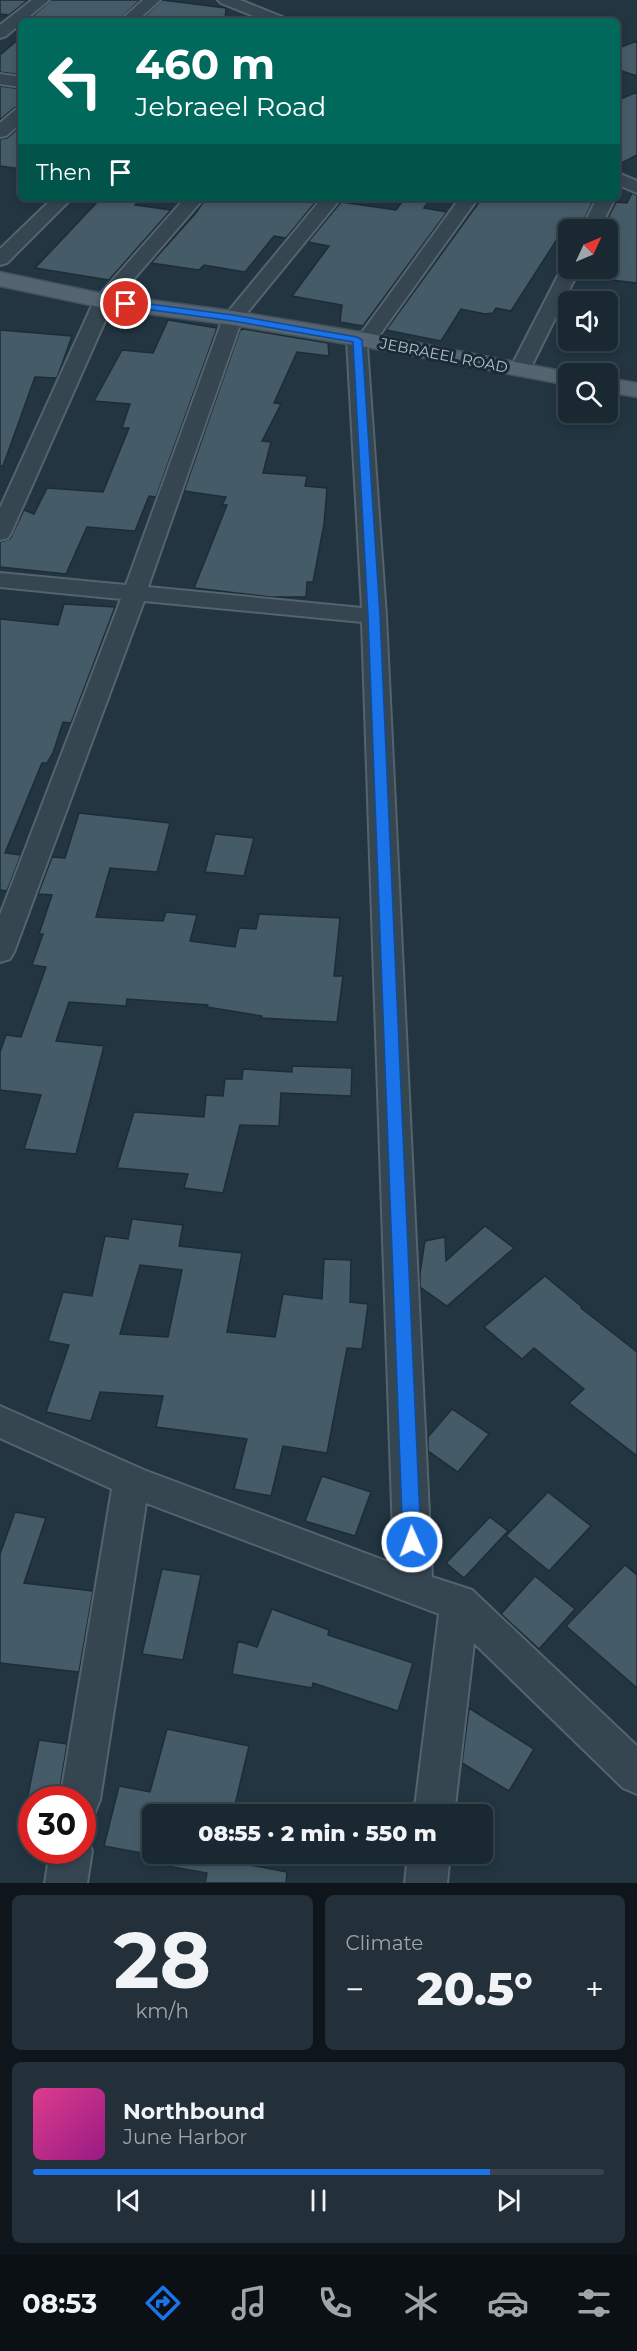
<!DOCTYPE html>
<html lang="en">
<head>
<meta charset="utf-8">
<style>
	body { margin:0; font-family:Montserrat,sans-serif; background:#233039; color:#f1f3f6; height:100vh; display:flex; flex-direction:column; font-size:22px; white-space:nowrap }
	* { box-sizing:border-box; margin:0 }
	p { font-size:20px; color:#9fa6ab }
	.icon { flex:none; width:33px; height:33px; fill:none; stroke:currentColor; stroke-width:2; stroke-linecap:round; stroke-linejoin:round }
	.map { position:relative; height:1883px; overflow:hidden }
	.side { display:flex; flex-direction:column; gap:12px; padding:12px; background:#0e161b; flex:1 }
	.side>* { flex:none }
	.banner { position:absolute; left:18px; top:18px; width:602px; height:183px; border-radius:9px; box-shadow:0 3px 9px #0003,0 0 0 2px #38444d; background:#00695c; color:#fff; overflow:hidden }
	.needle { width:39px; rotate:46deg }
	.buttons { position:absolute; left:558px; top:219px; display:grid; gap:12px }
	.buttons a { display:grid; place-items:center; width:60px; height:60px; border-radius:9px; background:#1a2831; box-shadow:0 3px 9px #0003,0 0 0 2px #38444d; font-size:30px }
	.speed { position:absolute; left:18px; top:1786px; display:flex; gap:12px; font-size:30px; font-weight:700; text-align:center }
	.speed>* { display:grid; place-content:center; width:78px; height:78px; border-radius:50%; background:#1a2831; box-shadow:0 3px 9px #0003,0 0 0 2px #38444d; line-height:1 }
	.speed .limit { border:9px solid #d22; background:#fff; color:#111 }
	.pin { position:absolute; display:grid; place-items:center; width:51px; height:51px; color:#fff; margin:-26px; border:3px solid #fff; border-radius:50%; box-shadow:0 2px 6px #0007 }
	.me { position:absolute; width:66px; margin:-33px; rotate:358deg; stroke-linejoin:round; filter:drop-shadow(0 0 4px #0008) }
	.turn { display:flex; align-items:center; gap:21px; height:126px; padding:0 18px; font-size:27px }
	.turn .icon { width:78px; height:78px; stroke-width:2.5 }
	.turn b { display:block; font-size:42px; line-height:51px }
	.then { display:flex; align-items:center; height:57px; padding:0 18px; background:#0003; gap:12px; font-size:22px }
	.big { font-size:45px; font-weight:800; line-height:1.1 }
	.side .tile { flex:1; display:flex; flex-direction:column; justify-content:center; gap:9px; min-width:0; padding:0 21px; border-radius:9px; background:#233039 }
	.side .dial { align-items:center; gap:0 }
	.dial b { font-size:78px; line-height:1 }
	.song { display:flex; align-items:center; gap:18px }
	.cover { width:72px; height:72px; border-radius:9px; background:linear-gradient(135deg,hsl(330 70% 55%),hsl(310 70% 35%)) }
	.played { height:6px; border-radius:3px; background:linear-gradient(90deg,#1a73e8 80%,#38444d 80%) }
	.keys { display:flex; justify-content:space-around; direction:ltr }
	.heat { display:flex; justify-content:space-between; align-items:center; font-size:33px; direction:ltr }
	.side .tiles { flex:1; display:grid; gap:12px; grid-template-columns:1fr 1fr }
	.tile:last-child { grid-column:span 2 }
	.trip { position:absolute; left:142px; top:1804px; width:351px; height:60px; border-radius:9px; background:#1a2831; box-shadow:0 3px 9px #0003,0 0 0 2px #38444d; font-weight:800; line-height:60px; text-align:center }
	.menu { display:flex; height:96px; justify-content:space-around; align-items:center; background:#0a1014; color:#9fa6ab }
	.menu .icon { width:42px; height:42px }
	.menu .selected { color:#1a73e8 }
	.menu b { font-size:27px; color:#f1f3f6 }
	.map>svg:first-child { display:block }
	.building { fill:#455b67; stroke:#1d2d38; stroke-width:1.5; fill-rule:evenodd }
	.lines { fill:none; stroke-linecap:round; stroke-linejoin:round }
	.minor-casing { stroke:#54636e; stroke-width:4 }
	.major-casing { stroke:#43525d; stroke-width:3 }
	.minor { fill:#364651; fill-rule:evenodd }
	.major { fill:#546571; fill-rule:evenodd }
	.route { fill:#1a73e8; stroke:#114b97; stroke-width:1.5 }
	.labels { text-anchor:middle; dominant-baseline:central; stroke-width:6; stroke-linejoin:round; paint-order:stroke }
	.far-street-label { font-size:15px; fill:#b3c0cb; stroke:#1b2b36 }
</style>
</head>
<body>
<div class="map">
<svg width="637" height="1883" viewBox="0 0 637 1883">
	<rect width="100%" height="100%" fill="#223541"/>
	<!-- building -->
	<path class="building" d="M0 0H28L9 15 0 14Z
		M51 0H140L118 21H53L31 18Z
		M162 0 226 8 225 21H140Z
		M21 37V75L0 72V55Z
		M637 41V76L616 69V49Z
		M0 86 21 89V107L14 108 0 120Z
		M637 92V155L616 166V101Z
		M21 126V169L0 166V139L7 138Z
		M632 193 637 195V283L586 277 590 268H608V238L612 230H602L616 202 627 203Z
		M101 198H141L135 205 171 210 109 280 35 268Z
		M206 198H313L318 199 286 238 274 236 245 272 204 265 199 270 151 263 195 214Z
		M405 198 428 202 424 208 447 212 363 326 340 322 342 305 292 296 329 246 308 242 341 202 396 210Z
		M482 198 594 199 579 230H563L511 311 496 308 493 313 485 314 461 309 441 341 386 330Z
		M168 320 217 328 156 497 149 496 135 531 87 527 66 574 0 567V542L10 539 24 510 34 514 47 488 103 492 129 428H122L130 404 94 401 122 350 153 353Z
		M244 329 328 343 329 356 297 352 274 403 281 404 262 441 271 442 263 473 307 476 305 486 327 488 324 524 313 582H307L306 597H270L194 588 227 505H222L226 497 184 491 240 330Z
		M0 330 72 336 57 378 35 377 3 466H0Z
		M64 604 115 607 71 723 63 722 53 753 47 763H42L5 853 21 855 7 891 0 890V619L58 625Z
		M79 813 170 823 157 872 110 868 96 917 163 921 166 912 197 915 190 941 235 947 239 928 256 929 259 914 340 918 334 976H343L337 1022 261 1018 262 1016 207 1007 208 1005 127 999 126 1006 69 1002 56 1041 104 1046 76 1154 24 1149 41 1095 0 1090V1052L6 1035 21 1037 46 967 32 965 43 934H39L52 895 38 894 52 857 65 858Z
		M215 834 254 838 244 876 205 872Z
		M292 1066 352 1068 351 1096 281 1093 279 1126 240 1125 223 1193 184 1188 188 1174 117 1168 134 1112 204 1117 206 1095 223 1096 225 1079H242L243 1069 292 1072Z
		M132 1219 183 1225 179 1246 242 1253 227 1332 275 1337 283 1294 322 1299 324 1259 351 1260 350 1302 368 1304 362 1349 347 1348 327 1453 283 1446 271 1496 234 1489 247 1439 156 1427 163 1396 100 1392 91 1421 46 1412 69 1345 48 1341 63 1292 92 1296 105 1236 128 1239ZM140 1265 182 1270 168 1337 120 1334Z
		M485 1226 514 1248 447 1306 420 1287V1273L425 1241 445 1237 446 1261Z
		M545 1276 582 1307 581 1308 637 1352V1456L569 1403 584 1389 534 1348 522 1359 484 1327Z
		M452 1409 489 1434 458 1472 428 1451V1437Z
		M322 1476 371 1492 355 1536 305 1521Z
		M548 1492 591 1526 549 1571 506 1536Z
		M15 1512 46 1518 24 1583 93 1591 79 1672 0 1663V1554Z
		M490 1517 508 1531 464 1578 446 1563Z
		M625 1565 637 1575V1688L566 1626Z
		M162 1569 201 1575 183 1660 142 1654Z
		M535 1576 575 1609 539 1649 501 1614Z
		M272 1609 329 1630 328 1635 413 1663 398 1711 313 1683 312 1688 232 1674 238 1641 257 1647Z
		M469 1708 534 1749 509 1791 462 1763Z
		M167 1729 249 1746 233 1813 247 1815H153V1854H240L239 1863 287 1872 286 1883H205L207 1873 151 1863 153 1855 104 1846 119 1786 150 1792Z
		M39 1740 67 1744 58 1800H27Z"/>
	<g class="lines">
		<!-- minor casing -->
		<g class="minor-casing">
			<path id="minor" d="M32 0H49L6 36 0 38V25Z
				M143 0H160L137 21H120Z
				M218 0H240L285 18 288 21H266L221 3Z
				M0 74 21 77V87L0 84Z
				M21 109V123L6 136 0 137V123L15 110Z
				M616 172 637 181V193L616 184Z
				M53 198H72L7 263 0 265V249Z
				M185 198H204L113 303 11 533 8 538 0 540V508L94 301Z
				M322 198H341L242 319 148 587 362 608 347 340 350 336 360 335 460 198H478L373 344 367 346 386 616 432 1577 472 1590 637 1746V1794L623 1788 474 1643 454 1815H414L439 1614 146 1503 100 1800 94 1814 82 1819V1800H60L112 1489 0 1438V1406L144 1470 394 1564 362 622 144 601 14 952 10 959 0 962V915L121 599 0 587V573L126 585 223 318Z
				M597 198H615L599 230H581Z
				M568 263V268H580L530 369 527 373H513L510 369 562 268Z
				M82 1835 86 1836 92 1851 87 1883H45L50 1851H82Z
				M408 1854H450L447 1883H405Z"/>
		</g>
		<!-- major casing -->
		<g class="major-casing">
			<path id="major" d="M0 272 104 294 233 311 366 333 577 374H568V385L366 347 233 325 104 308 0 286Z
				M608 378 637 383V397L608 392Z"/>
		</g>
		<!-- minor -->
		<use href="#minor" class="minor"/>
		<!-- major -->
		<use href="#major" class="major"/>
	</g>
	<!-- route -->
	<path class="route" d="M126 301 233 315 357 337 362 340 380 616 421 1542 419 1547 412 1550 406 1547 403 1542 368 616 353 342 233 321 123 306 121 304Z"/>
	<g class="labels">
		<!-- far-street labels -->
		<g class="far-street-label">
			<text transform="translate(444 355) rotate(11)">JEBRAEEL ROAD</text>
		</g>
	</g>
</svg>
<div class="buttons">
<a><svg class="needle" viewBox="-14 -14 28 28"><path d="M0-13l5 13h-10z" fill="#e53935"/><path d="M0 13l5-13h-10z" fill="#9fa6ab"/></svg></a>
<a><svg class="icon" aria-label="sound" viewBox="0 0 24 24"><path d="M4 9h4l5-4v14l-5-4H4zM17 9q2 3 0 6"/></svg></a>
<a><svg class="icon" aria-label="search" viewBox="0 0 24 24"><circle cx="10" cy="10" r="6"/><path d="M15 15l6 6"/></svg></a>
</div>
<div class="speed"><div class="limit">30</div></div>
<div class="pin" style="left:126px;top:304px;background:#d93025"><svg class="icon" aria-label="arrive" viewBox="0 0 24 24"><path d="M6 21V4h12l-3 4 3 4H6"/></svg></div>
<svg class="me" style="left:412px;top:1542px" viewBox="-20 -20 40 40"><circle r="17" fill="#1a73e8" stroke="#fff" stroke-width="3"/><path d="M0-11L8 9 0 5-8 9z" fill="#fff"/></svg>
<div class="trip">08:55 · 2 min · 550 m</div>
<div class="banner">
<div class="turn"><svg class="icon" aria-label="left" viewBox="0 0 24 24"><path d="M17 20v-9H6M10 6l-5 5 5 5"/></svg><div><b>460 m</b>Jebraeel Road</div></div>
<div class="then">Then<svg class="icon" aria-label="arrive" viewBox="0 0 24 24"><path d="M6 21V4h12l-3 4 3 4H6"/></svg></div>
</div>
</div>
<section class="side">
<div class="tiles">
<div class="tile dial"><b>28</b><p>km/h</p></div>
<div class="tile"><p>Climate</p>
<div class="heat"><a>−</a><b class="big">20.5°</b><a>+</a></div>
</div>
<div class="tile">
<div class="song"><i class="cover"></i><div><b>Northbound</b><p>June Harbor</p></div></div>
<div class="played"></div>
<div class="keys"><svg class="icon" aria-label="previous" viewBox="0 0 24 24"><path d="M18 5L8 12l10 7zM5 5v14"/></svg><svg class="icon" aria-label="pause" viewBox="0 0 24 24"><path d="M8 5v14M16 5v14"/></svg><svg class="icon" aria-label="next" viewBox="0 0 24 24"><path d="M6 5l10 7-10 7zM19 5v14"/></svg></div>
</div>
</div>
</section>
<nav class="menu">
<b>08:53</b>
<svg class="icon selected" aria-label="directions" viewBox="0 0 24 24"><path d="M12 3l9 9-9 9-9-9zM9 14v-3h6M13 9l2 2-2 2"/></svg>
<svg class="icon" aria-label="music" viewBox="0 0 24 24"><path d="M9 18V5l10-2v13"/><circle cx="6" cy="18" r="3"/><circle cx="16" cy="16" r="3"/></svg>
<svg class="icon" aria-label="phone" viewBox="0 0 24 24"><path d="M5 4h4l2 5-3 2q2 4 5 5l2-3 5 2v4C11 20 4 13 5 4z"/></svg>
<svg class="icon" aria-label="climate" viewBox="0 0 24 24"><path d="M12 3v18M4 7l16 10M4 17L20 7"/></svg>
<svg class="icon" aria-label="car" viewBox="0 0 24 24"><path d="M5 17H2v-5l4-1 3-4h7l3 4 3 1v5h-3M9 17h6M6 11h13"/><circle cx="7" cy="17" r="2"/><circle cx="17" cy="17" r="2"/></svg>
<svg class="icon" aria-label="filters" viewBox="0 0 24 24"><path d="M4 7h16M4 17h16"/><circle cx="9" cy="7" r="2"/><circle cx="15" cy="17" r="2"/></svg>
</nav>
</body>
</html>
